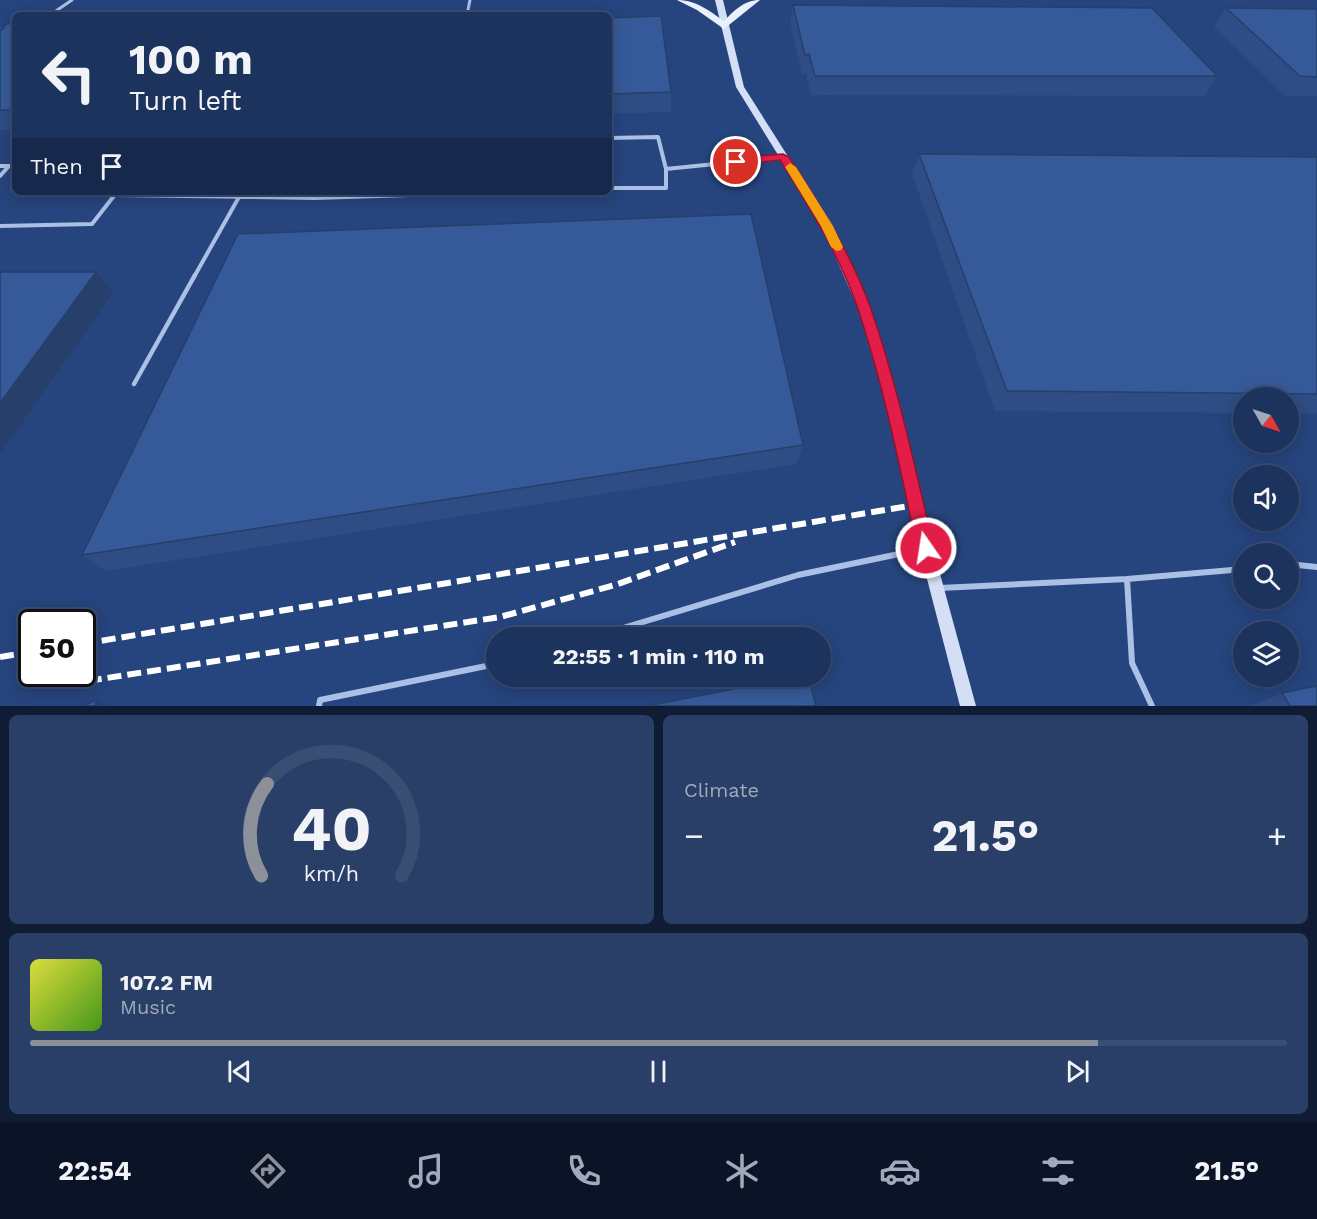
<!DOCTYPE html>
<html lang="en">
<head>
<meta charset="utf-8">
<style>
	body { margin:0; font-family:"Work Sans",sans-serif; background:#293f67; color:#f1f3f6; height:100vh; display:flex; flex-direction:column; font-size:22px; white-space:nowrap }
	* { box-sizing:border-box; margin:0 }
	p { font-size:20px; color:#a0aabc }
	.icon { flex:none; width:33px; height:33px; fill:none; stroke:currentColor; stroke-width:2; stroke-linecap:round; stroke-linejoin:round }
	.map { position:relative; height:706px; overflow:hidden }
	.sheet { display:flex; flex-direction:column; gap:9px; padding:9px; background:#0f1c34; flex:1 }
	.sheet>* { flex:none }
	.banner { position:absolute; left:12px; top:12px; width:600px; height:183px; border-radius:9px; box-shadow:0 3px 15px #0003,0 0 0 2px #3a4e73; background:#1c335e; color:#f1f3f6; overflow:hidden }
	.needle { width:39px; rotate:129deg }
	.buttons { position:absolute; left:1233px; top:387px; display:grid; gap:12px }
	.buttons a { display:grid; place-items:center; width:66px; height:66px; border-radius:50%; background:#1c335e; box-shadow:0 3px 15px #0003,0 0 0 2px #3a4e73; font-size:30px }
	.speed { position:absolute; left:18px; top:609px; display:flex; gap:12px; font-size:30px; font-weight:700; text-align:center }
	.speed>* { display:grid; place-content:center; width:78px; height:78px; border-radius:50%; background:#1c335e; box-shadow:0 3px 15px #0003,0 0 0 2px #3a4e73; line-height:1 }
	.speed .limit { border:3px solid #111; border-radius:9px; background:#fff; color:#111 }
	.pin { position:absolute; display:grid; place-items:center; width:51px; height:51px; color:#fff; margin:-26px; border:3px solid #fff; border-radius:50%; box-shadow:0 2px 6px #0007 }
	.me { position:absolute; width:66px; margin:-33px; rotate:347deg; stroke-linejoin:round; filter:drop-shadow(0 0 4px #0008) }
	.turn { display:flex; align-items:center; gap:21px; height:126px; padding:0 18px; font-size:27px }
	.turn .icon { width:78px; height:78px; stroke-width:2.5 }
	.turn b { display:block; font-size:42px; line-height:51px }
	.then { display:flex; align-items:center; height:57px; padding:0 18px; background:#0003; gap:12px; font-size:22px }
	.big { font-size:45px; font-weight:700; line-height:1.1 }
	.sheet .widget { flex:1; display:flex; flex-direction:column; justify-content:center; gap:9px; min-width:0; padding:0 21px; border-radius:9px; background:#293f67 }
	.sheet .dial { align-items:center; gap:0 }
	.dial svg { height:156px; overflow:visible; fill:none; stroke:#3a4e73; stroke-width:7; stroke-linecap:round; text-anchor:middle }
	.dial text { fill:#f1f3f6; stroke:none }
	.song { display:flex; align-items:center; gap:18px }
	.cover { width:72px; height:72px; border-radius:9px; background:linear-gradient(135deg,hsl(60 70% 55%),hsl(100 70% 35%)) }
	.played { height:6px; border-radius:3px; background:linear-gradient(90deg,#8c9099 85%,#3a4e73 85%) }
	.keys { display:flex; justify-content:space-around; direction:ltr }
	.heat { display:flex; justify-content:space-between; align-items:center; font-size:33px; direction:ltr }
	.sheet .tiles { flex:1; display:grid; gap:9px; grid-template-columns:1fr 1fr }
	.widget:last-child { grid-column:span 2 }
	.trip { position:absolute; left:486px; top:627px; width:345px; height:60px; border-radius:30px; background:#1c335e; box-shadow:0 3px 15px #0003,0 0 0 2px #3a4e73; font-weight:700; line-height:60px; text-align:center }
	.dock { display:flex; height:96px; justify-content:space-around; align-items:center; background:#0b1426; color:#a0aabc }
	.dock .icon { width:42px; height:42px }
	.dock .current { color:#8c9099 }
	.dock b { font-size:27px; color:#f1f3f6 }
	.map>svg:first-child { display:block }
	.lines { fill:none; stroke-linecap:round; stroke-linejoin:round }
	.service-far3 { stroke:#abc0e5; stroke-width:3 }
	.service-far2 { stroke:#abc0e5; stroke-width:4 }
	.service-far1 { stroke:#abc0e5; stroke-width:4.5 }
	.service { stroke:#abc0e5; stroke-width:6 }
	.secondary { fill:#d4dff5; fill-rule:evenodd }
	.primary { fill:#ebf0fd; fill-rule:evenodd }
	.rail { stroke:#fff; stroke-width:6; stroke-dasharray:14 6; stroke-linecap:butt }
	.wall { fill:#2e4d84 }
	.shaded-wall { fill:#263f6b }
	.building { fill:#365a99; stroke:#263f6b; stroke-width:1.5 }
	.route { fill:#e11d48; stroke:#92132f; stroke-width:1.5 }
	.slow { fill:#f59e0b }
</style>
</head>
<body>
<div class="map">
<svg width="1317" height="706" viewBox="0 0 1317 706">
	<rect width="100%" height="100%" fill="#26447d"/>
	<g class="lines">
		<!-- service-far3 -->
		<path class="service-far3" d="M50 15 72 0
			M467 15 470 0"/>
		<!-- service-far2 -->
		<path class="service-far2" d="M609 138 658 137 666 169 783 157
			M0 166H15
			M0 176 9 166
			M609 188H666V169
			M116 195 315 198 317 192
			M315 198 503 192
			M0 226 92 224 117 192
			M194 277 239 197"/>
		<!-- service-far1 -->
		<path class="service-far1" d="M134 384 195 275"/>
		<!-- service -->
		<path class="service" d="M1288 564 1317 567
			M940 588 1127 579
			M590 638 798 575 923 549
			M319 706 320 700 496 664
			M1152 706 1132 663 1127 579 1244 569"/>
		<!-- secondary -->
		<path class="secondary" d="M715 0H723L744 87 832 226 870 308 901 413 933 548 976 706H960L919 548 889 413 858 308 822 226 736 87Z"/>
		<!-- primary -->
		<path class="primary" d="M677 0C696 0 708 10 724 21 735 10 744 0 760 0L724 29 697 10Z"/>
		<!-- rail -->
		<path class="rail" d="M82 644 915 505
			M0 657 32 652
			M68 684 500 617 615 585 735 542"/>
	</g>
	<!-- wall -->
	<path class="wall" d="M793 5 1217 76 1205 96 811 95 806 74H802L790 24Z
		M1226 8 1317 9V96H1285L1214 27Z
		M609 18 671 92V112L609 114Z
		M15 24V130H0V25L3 29Z
		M919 154 1317 157V414L1288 413V398H1244V413L995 411 912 174Z
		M803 445 797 464 105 571 82 555Z
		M1282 693 1317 706H1254L1253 705Z"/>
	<!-- shaded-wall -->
	<path class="shaded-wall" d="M96 272 113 293 0 454V403Z
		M97 700 105 704 104 706H95Z"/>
	<!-- building -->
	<path class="building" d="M793 5 1152 8 1217 76H815L809 54 805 55Z
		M1226 8 1317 9V77L1300 76Z
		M661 16 671 92 609 94V18Z
		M5 24H15V110H0V31L4 28Z
		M919 154 1317 157V394L1007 391Z
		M751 214 803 445 82 555 238 234Z
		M0 272H96L0 403Z
		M799 676H808L816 706H647Z
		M1317 686V706H1290L1282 693Z
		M97 700 95 706H83Z"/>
	<!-- route -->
	<path class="route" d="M783 154 789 157C820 205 852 255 871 309 898 387 915 468 934 548L932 554 926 556 920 554 917 548C900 468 884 387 858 309 840 256 810 208 780 160L736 165 731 162 736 158Z"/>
	<!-- slow -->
	<path class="slow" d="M790 163 796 167 833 226 843 247 841 250 837 251 831 247 821 226 785 167Z"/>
</svg>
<div class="buttons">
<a><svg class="needle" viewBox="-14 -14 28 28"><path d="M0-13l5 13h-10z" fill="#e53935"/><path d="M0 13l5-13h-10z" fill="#a0aabc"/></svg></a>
<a><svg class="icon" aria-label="sound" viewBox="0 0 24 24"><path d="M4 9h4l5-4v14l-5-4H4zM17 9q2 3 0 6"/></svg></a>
<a><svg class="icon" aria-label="search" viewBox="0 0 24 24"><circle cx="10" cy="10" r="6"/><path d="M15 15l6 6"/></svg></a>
<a><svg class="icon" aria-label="layers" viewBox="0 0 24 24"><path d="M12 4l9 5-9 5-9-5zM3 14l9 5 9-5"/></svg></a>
</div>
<div class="speed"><div class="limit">50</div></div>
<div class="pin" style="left:736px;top:162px;background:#d93025"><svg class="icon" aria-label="arrive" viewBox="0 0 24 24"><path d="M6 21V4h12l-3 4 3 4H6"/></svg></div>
<svg class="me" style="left:926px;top:548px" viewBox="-20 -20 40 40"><circle r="17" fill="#e11d48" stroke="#fff" stroke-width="3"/><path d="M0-11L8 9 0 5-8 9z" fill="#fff"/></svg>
<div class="trip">22:55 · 1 min · 110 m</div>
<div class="banner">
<div class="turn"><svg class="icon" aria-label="left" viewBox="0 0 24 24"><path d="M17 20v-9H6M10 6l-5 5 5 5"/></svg><div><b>100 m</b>Turn left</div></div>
<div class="then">Then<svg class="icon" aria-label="arrive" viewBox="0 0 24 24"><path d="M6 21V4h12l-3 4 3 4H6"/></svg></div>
</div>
</div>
<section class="sheet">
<div class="tiles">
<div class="widget dial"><svg viewBox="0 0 100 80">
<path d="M14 69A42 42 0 1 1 86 69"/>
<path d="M14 69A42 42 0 0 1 17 22" stroke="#8c9099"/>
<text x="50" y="56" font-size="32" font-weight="700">40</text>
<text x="50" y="72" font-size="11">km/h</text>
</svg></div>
<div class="widget"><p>Climate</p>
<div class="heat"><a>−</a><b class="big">21.5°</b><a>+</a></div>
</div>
<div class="widget">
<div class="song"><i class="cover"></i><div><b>107.2 FM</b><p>Music</p></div></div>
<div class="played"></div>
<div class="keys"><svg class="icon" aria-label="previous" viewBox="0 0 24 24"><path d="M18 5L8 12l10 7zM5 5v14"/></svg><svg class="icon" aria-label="pause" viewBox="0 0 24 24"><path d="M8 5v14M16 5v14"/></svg><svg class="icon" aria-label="next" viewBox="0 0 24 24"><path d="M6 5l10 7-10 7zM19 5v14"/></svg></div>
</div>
</div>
</section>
<nav class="dock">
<b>22:54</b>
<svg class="icon current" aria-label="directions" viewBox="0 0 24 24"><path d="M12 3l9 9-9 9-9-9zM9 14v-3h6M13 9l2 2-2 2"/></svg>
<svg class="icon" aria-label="music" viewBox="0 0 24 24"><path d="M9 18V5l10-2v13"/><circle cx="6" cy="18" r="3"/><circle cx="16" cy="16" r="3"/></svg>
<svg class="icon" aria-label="phone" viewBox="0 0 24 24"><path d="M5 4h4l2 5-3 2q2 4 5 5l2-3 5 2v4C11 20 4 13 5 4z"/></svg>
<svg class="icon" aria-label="climate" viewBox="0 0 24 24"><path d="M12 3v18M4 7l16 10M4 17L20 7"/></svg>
<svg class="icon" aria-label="car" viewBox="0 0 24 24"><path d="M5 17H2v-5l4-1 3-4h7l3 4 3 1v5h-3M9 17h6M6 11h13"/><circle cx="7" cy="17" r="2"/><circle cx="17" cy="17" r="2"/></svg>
<svg class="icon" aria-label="filters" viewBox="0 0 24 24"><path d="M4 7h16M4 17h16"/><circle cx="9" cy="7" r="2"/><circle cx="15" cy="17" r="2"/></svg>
<b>21.5°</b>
</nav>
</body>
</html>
